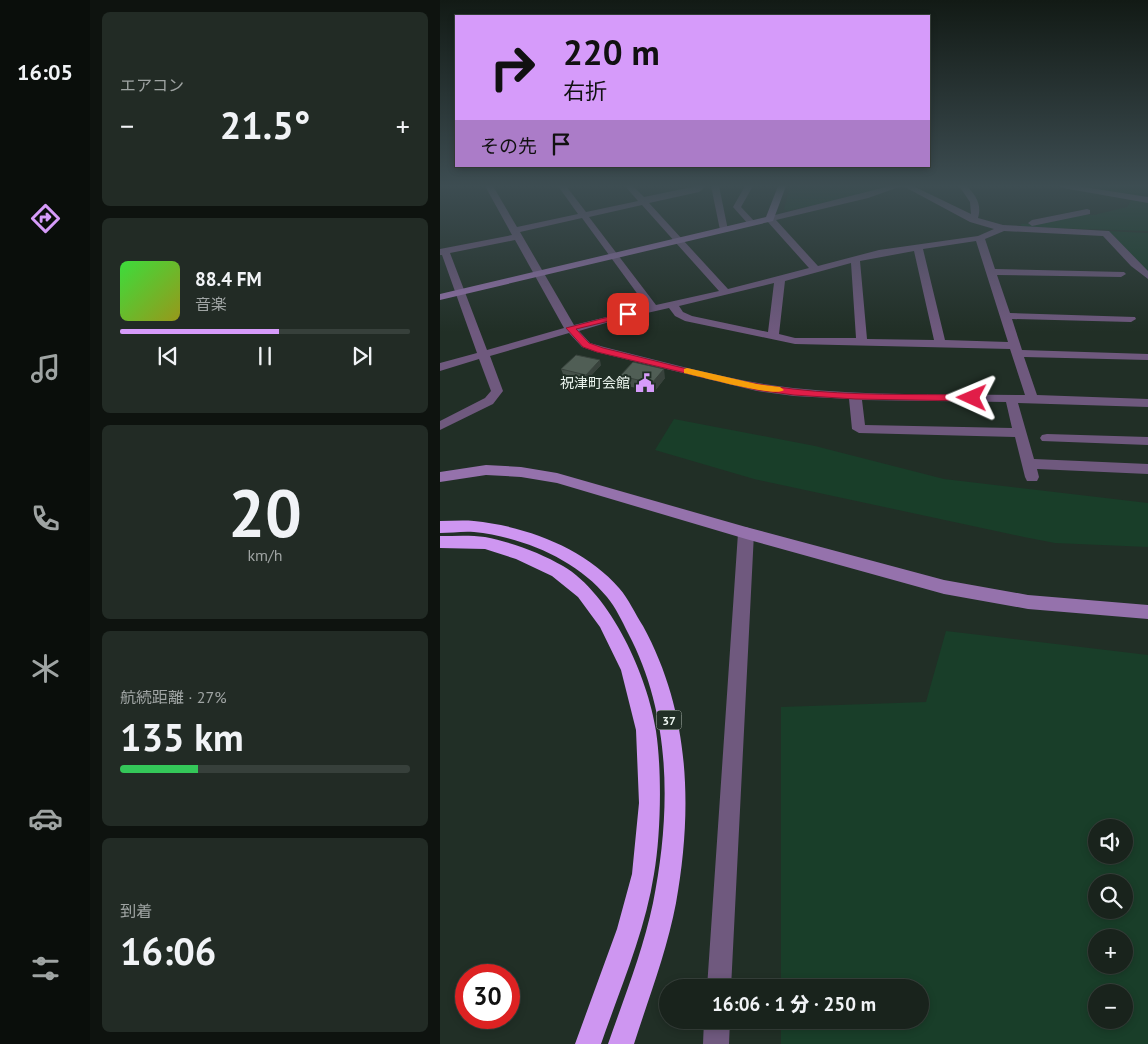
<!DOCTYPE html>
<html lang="ja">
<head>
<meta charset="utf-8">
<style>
	body { margin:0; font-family:"PT Sans","Noto Sans JP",sans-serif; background:#222b25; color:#f1f3f6; height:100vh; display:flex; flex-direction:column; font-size:19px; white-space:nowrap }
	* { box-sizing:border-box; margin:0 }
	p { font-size:16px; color:#9fa4a3 }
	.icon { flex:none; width:28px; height:28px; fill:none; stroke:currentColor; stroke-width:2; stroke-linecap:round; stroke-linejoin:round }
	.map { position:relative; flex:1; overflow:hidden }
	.drawer { display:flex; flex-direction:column; gap:12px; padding:12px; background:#0e130f; width:350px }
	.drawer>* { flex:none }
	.top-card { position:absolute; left:15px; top:15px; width:475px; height:152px; border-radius:0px; box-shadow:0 2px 8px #0003,0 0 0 1px #37403b; background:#d69bfa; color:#111; overflow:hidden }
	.fabs { position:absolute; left:648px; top:819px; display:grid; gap:10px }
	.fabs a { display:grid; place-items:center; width:45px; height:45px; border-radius:50%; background:#19231c; box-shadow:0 2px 8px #0003,0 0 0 1px #37403b; font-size:25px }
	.speed { position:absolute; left:15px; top:964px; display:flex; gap:10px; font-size:25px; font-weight:700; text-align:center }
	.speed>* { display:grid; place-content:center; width:65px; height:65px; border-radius:50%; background:#19231c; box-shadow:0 2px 8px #0003,0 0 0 1px #37403b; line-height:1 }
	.speed .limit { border:8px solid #d22; background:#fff; color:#111 }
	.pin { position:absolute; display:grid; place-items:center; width:42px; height:42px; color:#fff; margin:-21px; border-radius:10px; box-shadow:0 2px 8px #0006 }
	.me { position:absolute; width:55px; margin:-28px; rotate:271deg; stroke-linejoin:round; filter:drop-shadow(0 0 4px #0008) }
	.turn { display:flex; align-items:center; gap:18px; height:105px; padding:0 25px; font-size:22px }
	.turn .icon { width:65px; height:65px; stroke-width:2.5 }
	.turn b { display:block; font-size:35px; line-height:42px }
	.then { display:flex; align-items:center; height:48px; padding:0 25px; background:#0003; gap:10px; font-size:19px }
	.big { font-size:38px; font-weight:800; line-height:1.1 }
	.drawer .widget { flex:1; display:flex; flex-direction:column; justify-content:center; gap:8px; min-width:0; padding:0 18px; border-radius:8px; background:#222b25 }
	.drawer .dial { align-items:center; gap:0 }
	.dial b { font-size:65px; line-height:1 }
	.song { display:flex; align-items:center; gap:15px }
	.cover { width:60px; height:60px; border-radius:8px; background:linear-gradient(135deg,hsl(120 70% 55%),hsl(60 70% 35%)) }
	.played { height:5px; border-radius:2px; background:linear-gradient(90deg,#d69bfa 55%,#37403b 55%) }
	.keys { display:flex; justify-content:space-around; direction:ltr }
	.heat { display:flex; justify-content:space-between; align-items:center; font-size:28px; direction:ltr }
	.charge { height:8px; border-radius:4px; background:linear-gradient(90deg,#34c759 27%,#37403b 0) }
	.trip { position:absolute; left:219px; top:979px; width:270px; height:50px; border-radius:25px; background:#19231c; box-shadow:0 2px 8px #0003,0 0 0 1px #37403b; font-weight:800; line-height:50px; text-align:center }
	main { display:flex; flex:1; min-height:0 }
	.dock { display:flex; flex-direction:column; width:90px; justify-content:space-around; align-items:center; background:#0a0e0b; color:#9fa4a3 }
	.dock .icon { width:35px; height:35px }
	.dock .selected { color:#d69bfa }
	.dock b { font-size:22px; color:#f1f3f6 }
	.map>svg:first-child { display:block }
	.green { fill:#193e29; fill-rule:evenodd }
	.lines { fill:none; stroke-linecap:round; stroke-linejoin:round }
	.street { fill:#6f597e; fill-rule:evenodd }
	.secondary { fill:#9572ac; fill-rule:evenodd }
	.highway { fill:#ce96f1; fill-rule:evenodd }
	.wall { fill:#455149 }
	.shaded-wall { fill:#38423c }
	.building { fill:#505e55; stroke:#38423c }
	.route { fill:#e11d48; stroke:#92132f }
	.slow { fill:#f59e0b }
	.labels { text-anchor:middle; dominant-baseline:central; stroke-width:4; stroke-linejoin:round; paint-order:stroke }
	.shield { fill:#212f26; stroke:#b0bab3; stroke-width:1 }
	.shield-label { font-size:12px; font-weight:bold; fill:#edf6f0 }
	.poi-label { font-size:14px; fill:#edf6f0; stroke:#212f26; text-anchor:end }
</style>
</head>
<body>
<main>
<nav class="dock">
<b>16:05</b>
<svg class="icon selected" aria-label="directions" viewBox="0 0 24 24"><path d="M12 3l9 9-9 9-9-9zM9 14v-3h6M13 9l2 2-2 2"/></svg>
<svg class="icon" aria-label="music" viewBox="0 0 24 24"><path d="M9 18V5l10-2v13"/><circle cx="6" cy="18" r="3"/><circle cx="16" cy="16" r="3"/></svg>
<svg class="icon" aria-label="phone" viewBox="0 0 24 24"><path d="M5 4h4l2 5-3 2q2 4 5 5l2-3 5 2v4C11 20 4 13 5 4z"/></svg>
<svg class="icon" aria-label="climate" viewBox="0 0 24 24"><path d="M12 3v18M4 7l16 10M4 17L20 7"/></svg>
<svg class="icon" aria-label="car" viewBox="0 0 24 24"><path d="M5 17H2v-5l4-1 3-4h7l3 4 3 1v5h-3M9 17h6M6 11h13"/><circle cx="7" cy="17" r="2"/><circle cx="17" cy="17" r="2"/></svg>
<svg class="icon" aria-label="filters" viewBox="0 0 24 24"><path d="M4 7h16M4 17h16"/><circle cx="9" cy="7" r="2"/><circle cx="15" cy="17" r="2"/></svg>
</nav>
<section class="drawer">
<div class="widget"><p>エアコン</p>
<div class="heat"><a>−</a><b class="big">21.5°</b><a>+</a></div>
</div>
<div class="widget">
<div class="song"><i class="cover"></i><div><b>88.4 FM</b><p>音楽</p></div></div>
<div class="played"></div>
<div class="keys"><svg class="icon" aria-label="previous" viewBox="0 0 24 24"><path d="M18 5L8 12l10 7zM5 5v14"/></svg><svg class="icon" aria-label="pause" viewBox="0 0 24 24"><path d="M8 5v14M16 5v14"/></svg><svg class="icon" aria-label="next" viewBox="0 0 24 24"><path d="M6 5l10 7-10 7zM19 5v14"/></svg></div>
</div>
<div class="widget dial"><b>20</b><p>km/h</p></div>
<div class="widget"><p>航続距離 · 27%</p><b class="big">135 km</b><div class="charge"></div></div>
<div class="widget"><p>到着</p><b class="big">16:06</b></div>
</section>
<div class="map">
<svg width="708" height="1044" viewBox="0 0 708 1044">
	<rect width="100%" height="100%" fill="#212f26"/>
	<!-- green -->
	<path class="green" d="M350 186H448L405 199 347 211 344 209Z
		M637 186H708V197Z
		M692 199 708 201V231L582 227 580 224 601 223 630 215H654L687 207Z
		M668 231 708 233V272Z
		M234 419 375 446 504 479 708 503V547L615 543 584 537 314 479 215 450Z
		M506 631 708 655V1044H341V1020H480V988L341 987V707L486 702ZM656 828H684V855H656ZM656 882H684V910H656ZM656 938H684V965H656ZM656 992H684V1020H656Z"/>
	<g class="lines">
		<!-- street -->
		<path class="street" d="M45 186H53L77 227 138 214 118 186H126L146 212 198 201 185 186H193L204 197 257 186H266L259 192 209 203 288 289 369 268 327 221V217L450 186H462L428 198 336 220 378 266 439 250 538 236 554 229 530 222 463 186H473L531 214 530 202 519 186H527C536 196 542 204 538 218L563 225 669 231 708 271V279L691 266 663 236 564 231 545 239 555 269 684 272 686 274 681 277 557 275 570 313 695 317 696 319 691 322 572 319 582 350 708 354V360L584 357 597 395 708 399V407L578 403 594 459 708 464V474L597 469 599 477 597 481H587L585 477 575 437 419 433 412 429 409 399 354 396 317 391 156 352 142 347 129 333 50 356 63 391 53 404 0 430V421L45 398 51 391 39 359 0 371V363L37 353 2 255H0V249L72 235ZM202 205 279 291 216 305 149 217ZM142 218 207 307 134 325 80 232ZM75 240 124 328 47 350 10 253ZM536 241 568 342 505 340 483 249ZM474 251 494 340 427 339 420 261ZM411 263 416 338H355L339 334 345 281ZM334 283 328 332 252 316 243 312 239 306ZM229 308 235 316 245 321 355 344 570 349 585 395C508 394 429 396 353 388 289 381 226 362 164 347L150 343 139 331 176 320ZM422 400 566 402 572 428 425 425Z
			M271 186H279L288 230 287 232H281L280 230Z
			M305 186H313L301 207 316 223 312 226 309 225 293 207Z
			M619 186H637L708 197V203L623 188Z
			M647 209 650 210V214L592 226 588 223 592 220Z
			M607 434 708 437V445L602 441 600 438 602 435Z
			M306 527 311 529 314 533 291 988H267L298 533 301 529Z
			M264 1020H290L289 1044H263Z"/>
		<!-- secondary -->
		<path class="secondary" d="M338 186H346L333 221 0 300V294L326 217Z
			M46 465 81 467 117 473 306 527 504 580 588 595 708 605V619L588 609 504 594 306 539 117 483 81 477 46 475 0 482V472Z"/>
		<!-- highway -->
		<path class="highway" d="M0 521C11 521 23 520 34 521 85 526 145 548 179 588 189 599 195 614 203 626 250 712 253 808 236 903 227 951 209 997 194 1044H168C184 998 203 951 213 903 231 813 232 716 188 633 182 621 176 608 167 597 136 559 82 537 34 532 23 531 11 533 0 533Z
			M0 536C15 536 31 535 45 537 71 542 101 553 123 566 171 594 208 677 216 731 222 771 221 834 214 874 205 932 180 989 161 1044H135L177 929 192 874 199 803 196 730 181 670 160 627 138 597 112 576 76 559 45 549 0 548Z"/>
	</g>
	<!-- wall -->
	<path class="wall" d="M161 365 147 380 123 374 121 369Z
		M180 376 225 378 214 392 183 385Z"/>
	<!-- shaded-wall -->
	<path class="shaded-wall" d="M160 360 161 365 147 380 146 375Z
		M224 369 225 378 214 392 212 383Z"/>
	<!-- building -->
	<path class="building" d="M136 355 160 360 146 375 121 369Z
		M193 362 224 369 212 383 180 376Z"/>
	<!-- sky -->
	<linearGradient id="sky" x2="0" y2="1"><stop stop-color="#121a15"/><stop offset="0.56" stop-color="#3d4d52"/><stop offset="1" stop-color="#3d4d52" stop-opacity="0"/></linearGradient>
	<rect width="708" height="332" fill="url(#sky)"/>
	<!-- route -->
	<path class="route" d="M188 312 192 314 190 316 136 329 149 343 163 348C226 363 289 382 353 389 412 396 473 394 532 395L537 398 532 401 415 399 354 395 317 390 157 352 143 347 126 328Z"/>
	<!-- slow -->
	<path class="slow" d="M247 368 317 384 340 387 344 390C336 398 259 376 244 373V369Z"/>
	<!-- icons -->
	<defs>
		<g id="civic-bare" transform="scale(1.5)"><path d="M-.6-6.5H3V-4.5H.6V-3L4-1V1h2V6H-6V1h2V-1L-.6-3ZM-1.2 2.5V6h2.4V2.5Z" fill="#d69bfa" stroke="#212f26" stroke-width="2.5" paint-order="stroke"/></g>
	</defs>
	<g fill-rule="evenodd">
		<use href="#civic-bare" x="205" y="383"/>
	</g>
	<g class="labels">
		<!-- shield labels -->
		<rect class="shield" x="216.5" y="710.5" width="25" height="19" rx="4"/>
		<g class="shield-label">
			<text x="229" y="720">37</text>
		</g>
		<!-- poi labels -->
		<g class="poi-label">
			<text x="190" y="383">祝津町会館</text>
		</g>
	</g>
</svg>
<div class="fabs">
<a><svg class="icon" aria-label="sound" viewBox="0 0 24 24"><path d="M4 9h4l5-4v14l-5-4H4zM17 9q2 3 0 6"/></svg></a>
<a><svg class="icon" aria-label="search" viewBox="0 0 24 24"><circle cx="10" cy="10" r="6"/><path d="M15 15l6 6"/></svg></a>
<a>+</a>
<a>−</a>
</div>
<div class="speed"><div class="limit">30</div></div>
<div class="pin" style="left:188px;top:314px;background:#d93025"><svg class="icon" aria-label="arrive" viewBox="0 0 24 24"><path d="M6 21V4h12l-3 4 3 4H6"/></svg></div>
<svg class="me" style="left:532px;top:398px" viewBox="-20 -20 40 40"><path d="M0-17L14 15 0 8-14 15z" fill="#e11d48" stroke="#fff" stroke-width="4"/></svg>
<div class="trip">16:06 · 1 分 · 250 m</div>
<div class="top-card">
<div class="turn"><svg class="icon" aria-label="right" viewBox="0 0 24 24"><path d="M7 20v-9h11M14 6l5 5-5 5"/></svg><div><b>220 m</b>右折</div></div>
<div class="then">その先<svg class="icon" aria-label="arrive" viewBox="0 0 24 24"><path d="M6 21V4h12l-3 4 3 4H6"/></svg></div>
</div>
</div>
</main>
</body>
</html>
